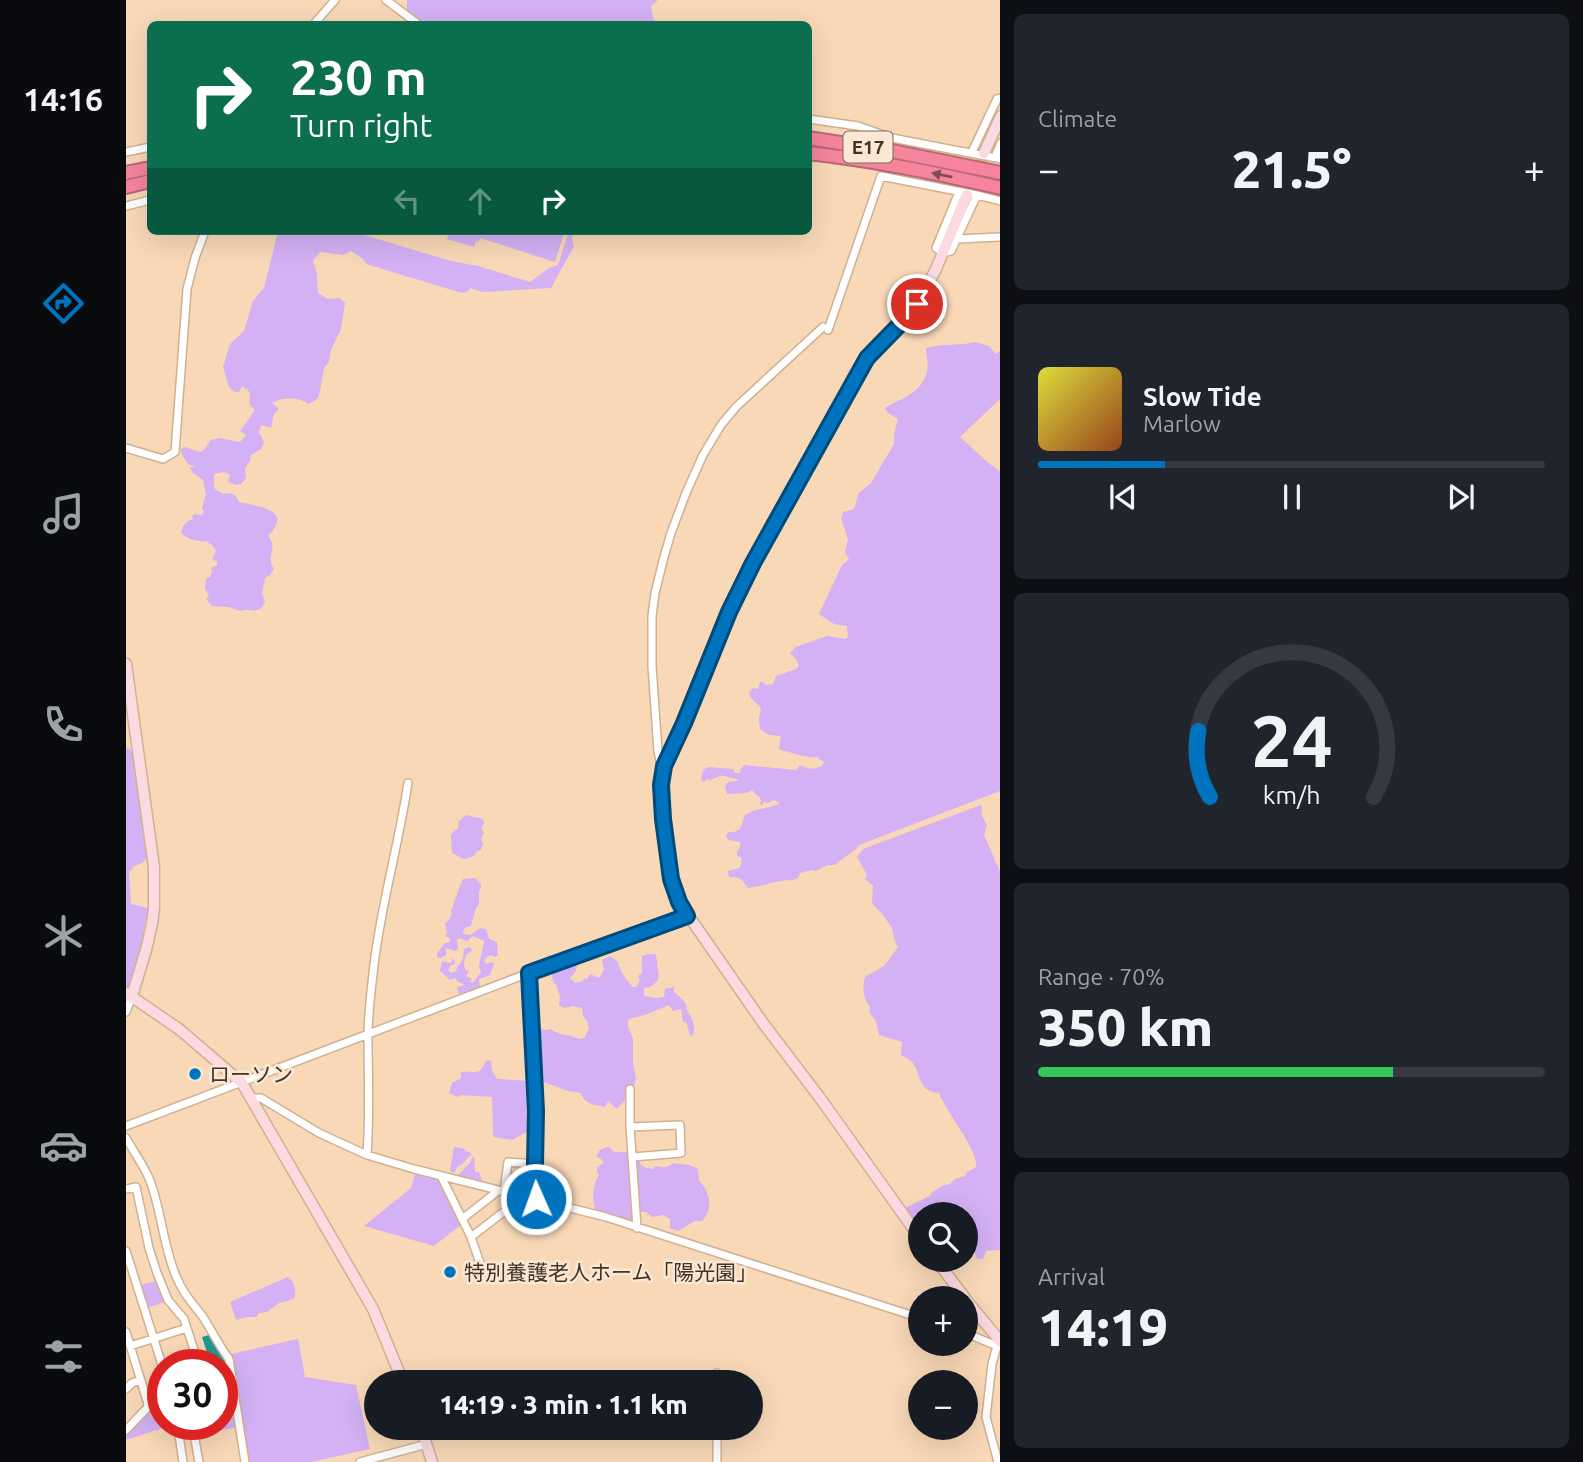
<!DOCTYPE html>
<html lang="en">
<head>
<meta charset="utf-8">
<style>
	body { margin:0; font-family:Ubuntu,"Noto Sans JP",sans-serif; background:#20242c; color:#f1f3f6; height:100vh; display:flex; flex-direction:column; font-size:26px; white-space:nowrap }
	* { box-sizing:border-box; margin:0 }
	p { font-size:23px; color:#9ea1a6 }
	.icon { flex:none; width:38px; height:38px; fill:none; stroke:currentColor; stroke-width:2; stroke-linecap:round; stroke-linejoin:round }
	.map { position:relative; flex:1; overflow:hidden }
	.sheet { display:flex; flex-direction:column; gap:14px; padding:14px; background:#0d0f14; width:583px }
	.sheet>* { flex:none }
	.top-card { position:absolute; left:21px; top:21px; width:665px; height:214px; border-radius:10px; box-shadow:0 7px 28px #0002; background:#0b6e4f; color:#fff; overflow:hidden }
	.controls { position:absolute; left:782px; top:1202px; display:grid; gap:14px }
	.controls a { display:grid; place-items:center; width:70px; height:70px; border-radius:50%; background:#171b24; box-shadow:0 7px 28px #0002; font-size:35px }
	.speed { position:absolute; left:21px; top:1349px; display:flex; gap:14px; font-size:35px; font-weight:700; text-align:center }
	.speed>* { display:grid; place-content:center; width:91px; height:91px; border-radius:50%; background:#171b24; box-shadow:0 7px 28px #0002; line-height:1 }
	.speed .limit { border:10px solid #d22; background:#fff; color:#111 }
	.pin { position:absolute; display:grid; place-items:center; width:60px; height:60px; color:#fff; margin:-30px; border:4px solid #fff; border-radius:50%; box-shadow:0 2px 7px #0007 }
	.me { position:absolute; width:77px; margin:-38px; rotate:358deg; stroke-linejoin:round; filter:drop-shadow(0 0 5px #0008) }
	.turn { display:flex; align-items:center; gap:24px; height:147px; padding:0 28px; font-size:32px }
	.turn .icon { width:91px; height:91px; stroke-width:2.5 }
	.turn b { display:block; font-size:49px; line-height:60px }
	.lanes { display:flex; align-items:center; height:66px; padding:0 28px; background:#0003; justify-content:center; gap:35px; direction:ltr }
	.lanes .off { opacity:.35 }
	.big { font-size:52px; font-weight:800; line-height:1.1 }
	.sheet .widget { flex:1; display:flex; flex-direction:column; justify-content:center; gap:10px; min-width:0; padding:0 24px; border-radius:10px; background:#20242c }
	.sheet .dial { align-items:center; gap:0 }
	.dial svg { height:182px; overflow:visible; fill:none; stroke:#363941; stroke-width:7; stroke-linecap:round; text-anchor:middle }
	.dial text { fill:#f1f3f6; stroke:none }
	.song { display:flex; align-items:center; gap:21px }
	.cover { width:84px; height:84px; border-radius:10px; background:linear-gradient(135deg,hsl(60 70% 55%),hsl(20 70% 35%)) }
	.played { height:7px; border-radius:4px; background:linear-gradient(90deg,#0073be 25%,#363941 25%) }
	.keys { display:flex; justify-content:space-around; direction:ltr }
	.heat { display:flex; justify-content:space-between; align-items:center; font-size:38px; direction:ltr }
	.charge { height:10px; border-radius:5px; background:linear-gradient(90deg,#34c759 70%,#363941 0) }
	.trip { position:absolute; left:238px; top:1370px; width:399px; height:70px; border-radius:35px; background:#171b24; box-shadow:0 7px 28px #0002; font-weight:800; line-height:70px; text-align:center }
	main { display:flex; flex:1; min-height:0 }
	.tab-bar { display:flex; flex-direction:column; width:126px; justify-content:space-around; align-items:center; background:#090b0e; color:#9ea1a6 }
	.tab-bar .icon { width:49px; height:49px }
	.tab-bar .selected { color:#0073be }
	.tab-bar b { font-size:32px; color:#f1f3f6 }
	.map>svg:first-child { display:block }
	.green { fill:#d3b1f4 }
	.water { fill:#239990 }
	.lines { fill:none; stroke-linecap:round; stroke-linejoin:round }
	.secondary-tunnel { stroke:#d3b79a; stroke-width:10; stroke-dasharray:10 5; stroke-linecap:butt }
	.street-casing { stroke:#cfb191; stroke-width:10 }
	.secondary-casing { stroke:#cfb191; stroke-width:13 }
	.highway-casing { stroke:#b76873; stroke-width:16 }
	.street { stroke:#fff; stroke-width:7 }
	.secondary { stroke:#fcdae1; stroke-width:10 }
	.highway { stroke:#f6849c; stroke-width:12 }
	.oneway { fill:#805050 }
	.route-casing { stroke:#004b7c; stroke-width:18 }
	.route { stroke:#0073be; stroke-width:12 }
	.poi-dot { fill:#0073be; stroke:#fbe8d4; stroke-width:2.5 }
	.labels { text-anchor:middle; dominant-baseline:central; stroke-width:5; stroke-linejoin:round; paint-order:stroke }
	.shield { fill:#fbe8d4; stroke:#796a5b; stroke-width:2 }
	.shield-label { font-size:19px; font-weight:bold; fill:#413427 }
	.poi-label { font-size:21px; fill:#413427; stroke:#fbe8d4; text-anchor:start }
</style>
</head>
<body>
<main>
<nav class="tab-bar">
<b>14:16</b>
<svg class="icon selected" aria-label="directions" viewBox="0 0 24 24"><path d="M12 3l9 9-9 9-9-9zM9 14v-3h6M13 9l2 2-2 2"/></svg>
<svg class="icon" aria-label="music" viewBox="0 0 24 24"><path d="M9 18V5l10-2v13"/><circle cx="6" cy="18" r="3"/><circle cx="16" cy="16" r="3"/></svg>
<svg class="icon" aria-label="phone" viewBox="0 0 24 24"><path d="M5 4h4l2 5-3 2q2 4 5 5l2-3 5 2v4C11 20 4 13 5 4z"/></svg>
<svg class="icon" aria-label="climate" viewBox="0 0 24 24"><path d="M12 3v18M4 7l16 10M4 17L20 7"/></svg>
<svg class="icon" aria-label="car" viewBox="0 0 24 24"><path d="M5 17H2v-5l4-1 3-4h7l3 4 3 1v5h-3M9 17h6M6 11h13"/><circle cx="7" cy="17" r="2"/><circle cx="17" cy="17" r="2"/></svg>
<svg class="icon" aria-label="filters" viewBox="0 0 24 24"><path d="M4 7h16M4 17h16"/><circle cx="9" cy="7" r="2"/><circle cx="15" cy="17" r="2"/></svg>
</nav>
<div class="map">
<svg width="875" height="1462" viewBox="0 0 875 1462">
	<rect width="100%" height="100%" fill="#f8d8b7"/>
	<!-- green -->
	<path class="green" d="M281 0H532L525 6 527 18 533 24H278L281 20Z
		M152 231H225L325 261 352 266 404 282 423 268 432 265 443 231H448L446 239 448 246 425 288 356 292 345 288 341 292 336 293 240 264 237 259 225 251 217 255 194 252 187 261 191 274 192 293 202 299 214 298 219 303 215 329 205 350 203 362 198 368 193 396 189 401 182 404C173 397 156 397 146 403L153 409 148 414 145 428 135 425 133 432 138 442 135 449 125 455 124 461 119 468 120 478 115 484 110 485 102 482 104 475 98 472 88 474V488C93 493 98 495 105 493L110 496 113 502C134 507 168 510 142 536 153 548 139 556 148 569L143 576 139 578 136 593 139 602C131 617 125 607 115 611L102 607 86 606 80 599 83 595 79 589 80 579 84 577 86 571 85 568 91 565V561L86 559 90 551 87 546 80 541C72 542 61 539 55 533 56 526 60 521 67 519L66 516 69 514 75 515 78 512 76 508 80 494 77 480 67 473 64 468 69 466 63 465 56 455 55 449 59 447 74 452 78 450 85 440 93 438 114 442 120 435 114 431 129 410C121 403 124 403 124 394L122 390 116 386 113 392H109L103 387 97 367 104 344 118 331 127 301 138 288Z
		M323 231H439L429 262 354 238 352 242 350 241 348 247 321 239Z
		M850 342 863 346 870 354 874 351V399L834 437 858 459 874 472V791L733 845C725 855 717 857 709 865H702L690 871 686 870 674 873 672 878 667 880C649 880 639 886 622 888L616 880 610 877H603L602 871 614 868 616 858 611 856V851L614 848V842L602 840 600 835 603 832H608L614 829 619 815C630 808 643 809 654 803L648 800 642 803 638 802 636 805 634 804 635 800C633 795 628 794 626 790L620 793 601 794 599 786 602 782 611 781 612 779C600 778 596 772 585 780L581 779 578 782 575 780C577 774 575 770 582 767L607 769 609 773H614V770L618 765 670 770 674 765C682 770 688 770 697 765L698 761 694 760 692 757C676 758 668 753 653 749L655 736 643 735 634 729 633 719 635 708 624 697 623 692 627 688 632 689 634 682H637L640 685 647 684 650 676 670 669 673 666 670 659 664 653 670 647 701 636 720 639 722 636 721 626 708 624 693 614 716 565 723 559 719 552 722 539 715 518 717 512 728 509 733 493 745 483 768 444V434L772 419 762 413 759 408C776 398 796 393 801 371 803 363 800 356 800 348 817 343 833 346 850 342Z
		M3 748 8 755 16 806 14 808 18 817 17 824 19 827 23 856 17 862 7 867 6 870 3 872 5 904 22 908 12 961 2 987 0 988V749Z
		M855 805 856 816 861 825 858 835 875 874V1250L860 1251 857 1259H851C849 1252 847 1248 840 1246V1214H794V1233L786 1221 779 1208 804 1196 806 1192 818 1185 824 1184 829 1179 839 1176 841 1172 850 1167C853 1151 820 1112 813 1093 791 1091 796 1075 786 1062 784 1059 778 1057 775 1055L776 1042 753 1035 750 1021 743 1012 744 1007C737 997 736 989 739 977L758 966 772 947C768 941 768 935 766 929 762 920 753 910 746 903L747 886 739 879 741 875 731 857 737 849Z
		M340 815 357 819 358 824 355 827 358 833 355 838 357 844 355 850 351 851 348 856 338 859 326 853 325 836 328 830 332 829 333 821Z
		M349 878 355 885V888L353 891V904C349 908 347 919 345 926L339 928 337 931 338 934 344 935 354 928 360 929 363 939 371 942 372 955 369 957 364 955 358 960 360 964 366 962 368 964 364 975 353 979 354 987C348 990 339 995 332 993L331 987 339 985 331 981 330 978 324 980 314 971 316 961 325 963 327 958 329 962V964L324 966 322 970 325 973 330 971 332 965H333L337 959 338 949 344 947 346 951 340 955 338 963 339 970 343 971 340 976 346 979 344 982 347 983 355 972 353 966 358 941 347 936 341 941 333 938 331 940 332 949 329 951 320 948V955L314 958 311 957V953L319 943 324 942V939L319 935 321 933 319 923 322 921 326 914 325 911 326 910C327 904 334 886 337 879Z
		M522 954H529C532 960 531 964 532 970 534 981 531 982 522 988L520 987 518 988V996L530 998 538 997 539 989 548 987V992L557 1000 561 1006 560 1009C566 1016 571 1027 566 1036L564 1035 560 1022H557L555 1009 547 1011 543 1005 519 1015 506 1018 502 1020V1026L507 1039V1063L510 1078 507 1091 491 1109 482 1101 479 1107C468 1104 459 1105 455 1093L442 1091 418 1082 413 1083 408 1089 404 1112 410 1117 408 1128 386 1140 368 1137 367 1135 366 1097 335 1095 332 1097 323 1093 326 1083 335 1078V1072C342 1071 347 1073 354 1071L361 1060 365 1061 366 1071 371 1079 404 1081 412 1078C410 1067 416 1065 404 1057L403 1039 412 1029 421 1030 425 1029C433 1036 443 1034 453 1039L458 1038 463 1029 461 1021 457 1016 456 1008 447 1006 438 1008 433 1005 434 997 430 984 428 983 426 978V970L450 962C452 971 449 972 444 978L449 983 455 982 459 978 461 979 464 974 473 978 478 970 476 960 484 956 492 962C494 971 500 980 507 987H510L514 981 512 976 516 973V956Z
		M328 1147 336 1148 346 1154 335 1165 331 1167 329 1172 326 1173 324 1171Z
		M483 1147 488 1152H505L513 1154 514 1164 520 1168 527 1169 530 1166C537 1168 542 1168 547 1163L563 1165 572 1169 573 1181C585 1192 587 1210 576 1221H569L552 1231 544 1228V1219L537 1215 526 1217 520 1212H514L506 1220 494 1219 470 1211C465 1202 467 1183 473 1175L471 1172V1167L478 1163 474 1158 471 1157C471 1150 477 1148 483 1147Z
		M346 1157H348L349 1172H353L357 1183 331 1176 345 1162Z
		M289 1174 314 1180 336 1224 308 1246 238 1226 285 1188Z
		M162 1277C169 1282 171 1291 168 1299L153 1303 141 1312 133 1313 130 1317H121L110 1320 104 1302Z
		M31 1281 41 1301 21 1308 15 1285Z
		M172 1339 179 1377 230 1385 244 1449 185 1462H123L105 1354Z
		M101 1380H103L111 1427 87 1432 77 1426 73 1431 65 1428 56 1431 52 1425H46L0 1440V1435C11 1423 20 1409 37 1408V1424H96C96 1410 96 1396 98 1382Z"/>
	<!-- water -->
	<path class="water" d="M83 1335 99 1361 96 1391V1365H85L76 1337Z"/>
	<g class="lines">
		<!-- secondary-tunnel -->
		<path class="secondary-tunnel" d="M841 195 858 153"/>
		<!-- street casing -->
		<g class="street-casing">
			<path id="street" d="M260 0 292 24
				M188 24 209 0
				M682 119 732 126 766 138 875 159
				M0 152 24 147
				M846 152 871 99 875 98
				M869 157 875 143
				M833 192 810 248 817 253 825 251 851 195 875 201
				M0 206 24 200
				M831 239 875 237
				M702 330 755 176 851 195
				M0 448 37 459 49 452 61 289 69 258 79 231
				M538 766 534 761 532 751 526 666V616L529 593 538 557 545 533 560 493 577 455 595 425 610 407 697 327
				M403 973 410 1111 409 1164 410 1199
				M0 1012 6 996
				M504 1089V1127L511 1228
				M125 1098H135L193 1133 241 1155 288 1169 480 1217 794 1318
				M0 1126 403 973 561 916
				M504 1127 554 1125 555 1153 507 1157
				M0 1138C7 1151 16 1163 22 1176 36 1208 36 1244 50 1276 56 1292 67 1304 77 1317 86 1331 93 1346 103 1359L119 1462
				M241 1155C244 1115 242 1077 242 1037 242 1011 246 983 249 957 257 898 273 842 282 783
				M315 1176 345 1237 355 1266
				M0 1189 10 1187 23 1248 31 1273 42 1300 58 1319 73 1365
				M378 1192 382 1162 409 1164
				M336 1219 372 1191
				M345 1237 397 1197
				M0 1251 37 1368
				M0 1332 22 1404 21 1408 0 1430
				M840 1333 871 1346 873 1342
				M4 1346 61 1328
				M871 1346 866 1364 860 1417 872 1462
				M591 1382V1373
				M0 1389 6 1383 15 1380
				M57 1462 53 1435 68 1434 73 1462
				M234 1462 301 1444
				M591 1462V1428"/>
		</g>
		<!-- secondary casing -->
		<g class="secondary-casing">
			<path id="secondary" d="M858 153 875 116
				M0 664 28 867V908L26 924 20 950 6 996
				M0 993 53 1029 116 1083 247 1309 277 1382
				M794 1238 694 1098 637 1023 553 902 545 879 537 819 535 784 538 766 558 723 603 612 627 563 742 358 780 318 797 294 810 269 841 195
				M810 1260 839 1298
				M840 1300 875 1342
				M295 1428 306 1462"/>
		</g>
		<!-- highway casing -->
		<g class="highway-casing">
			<path id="highway" d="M682 138 766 151 875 173
				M682 153C747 160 811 173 875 188
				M0 173 24 168
				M0 187 24 181"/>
		</g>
		<!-- street -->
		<use href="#street" class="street"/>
		<!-- secondary -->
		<use href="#secondary" class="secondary"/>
		<!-- highway -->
		<use href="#highway" class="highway"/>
	</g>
	<!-- one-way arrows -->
	<defs><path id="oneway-solid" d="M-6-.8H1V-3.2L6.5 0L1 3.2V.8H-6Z" transform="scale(1.75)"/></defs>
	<use class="oneway" href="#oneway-solid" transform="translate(816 175) rotate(-169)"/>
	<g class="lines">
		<!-- route casing -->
		<g class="route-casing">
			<path id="route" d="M410 1199 409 1164 410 1111 403 973 561 916 553 902 545 879 537 819 535 785 538 766 558 723 603 612 627 563 741 358 780 318 791 304"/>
		</g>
		<!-- route -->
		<use href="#route" class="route"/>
	</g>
	<!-- markers -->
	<g class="poi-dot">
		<circle cx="69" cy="1074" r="7"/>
		<circle cx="324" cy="1272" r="7"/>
	</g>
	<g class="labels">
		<!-- shield labels -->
		<rect class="shield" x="717.5" y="131.5" width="49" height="31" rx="5"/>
		<g class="shield-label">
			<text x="742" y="147">E17</text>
		</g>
		<!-- poi labels -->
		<g class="poi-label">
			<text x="83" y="1074">ローソン</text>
			<text x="338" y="1272">特別養護老人ホーム「陽光園」</text>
		</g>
	</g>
</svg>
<div class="controls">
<a><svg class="icon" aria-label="search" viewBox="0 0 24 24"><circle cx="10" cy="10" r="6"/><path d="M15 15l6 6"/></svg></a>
<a>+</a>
<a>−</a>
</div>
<div class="speed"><div class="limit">30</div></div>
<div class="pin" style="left:791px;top:304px;background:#d93025"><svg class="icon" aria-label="arrive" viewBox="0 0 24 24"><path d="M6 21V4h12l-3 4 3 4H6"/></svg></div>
<svg class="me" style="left:410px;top:1199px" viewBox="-20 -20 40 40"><circle r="17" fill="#0073be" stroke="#fff" stroke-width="3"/><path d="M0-11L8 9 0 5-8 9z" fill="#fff"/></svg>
<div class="trip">14:19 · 3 min · 1.1 km</div>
<div class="top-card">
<div class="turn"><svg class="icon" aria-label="right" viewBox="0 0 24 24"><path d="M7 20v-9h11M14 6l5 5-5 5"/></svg><div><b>230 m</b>Turn right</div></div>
<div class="lanes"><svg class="icon off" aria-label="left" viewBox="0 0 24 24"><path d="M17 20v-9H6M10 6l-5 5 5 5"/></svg><svg class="icon off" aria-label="ahead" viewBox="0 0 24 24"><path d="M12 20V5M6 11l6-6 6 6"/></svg><svg class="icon" aria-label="right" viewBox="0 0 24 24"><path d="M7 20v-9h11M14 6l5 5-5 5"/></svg></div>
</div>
</div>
<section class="sheet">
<div class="widget"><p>Climate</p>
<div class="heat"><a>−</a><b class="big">21.5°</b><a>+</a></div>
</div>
<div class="widget">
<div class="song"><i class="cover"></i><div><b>Slow Tide</b><p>Marlow</p></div></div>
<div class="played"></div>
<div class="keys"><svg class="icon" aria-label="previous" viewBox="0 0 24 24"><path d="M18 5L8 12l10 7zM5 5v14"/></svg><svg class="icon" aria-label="pause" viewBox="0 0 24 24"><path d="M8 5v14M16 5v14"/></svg><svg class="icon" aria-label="next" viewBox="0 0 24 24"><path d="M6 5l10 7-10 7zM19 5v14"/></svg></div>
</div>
<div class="widget dial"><svg viewBox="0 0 100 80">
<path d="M14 69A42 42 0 1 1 86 69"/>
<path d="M14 69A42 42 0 0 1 9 40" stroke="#0073be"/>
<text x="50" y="56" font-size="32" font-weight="700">24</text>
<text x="50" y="72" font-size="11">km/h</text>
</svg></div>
<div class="widget"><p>Range · 70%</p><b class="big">350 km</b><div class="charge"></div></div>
<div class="widget"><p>Arrival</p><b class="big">14:19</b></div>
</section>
</main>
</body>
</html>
